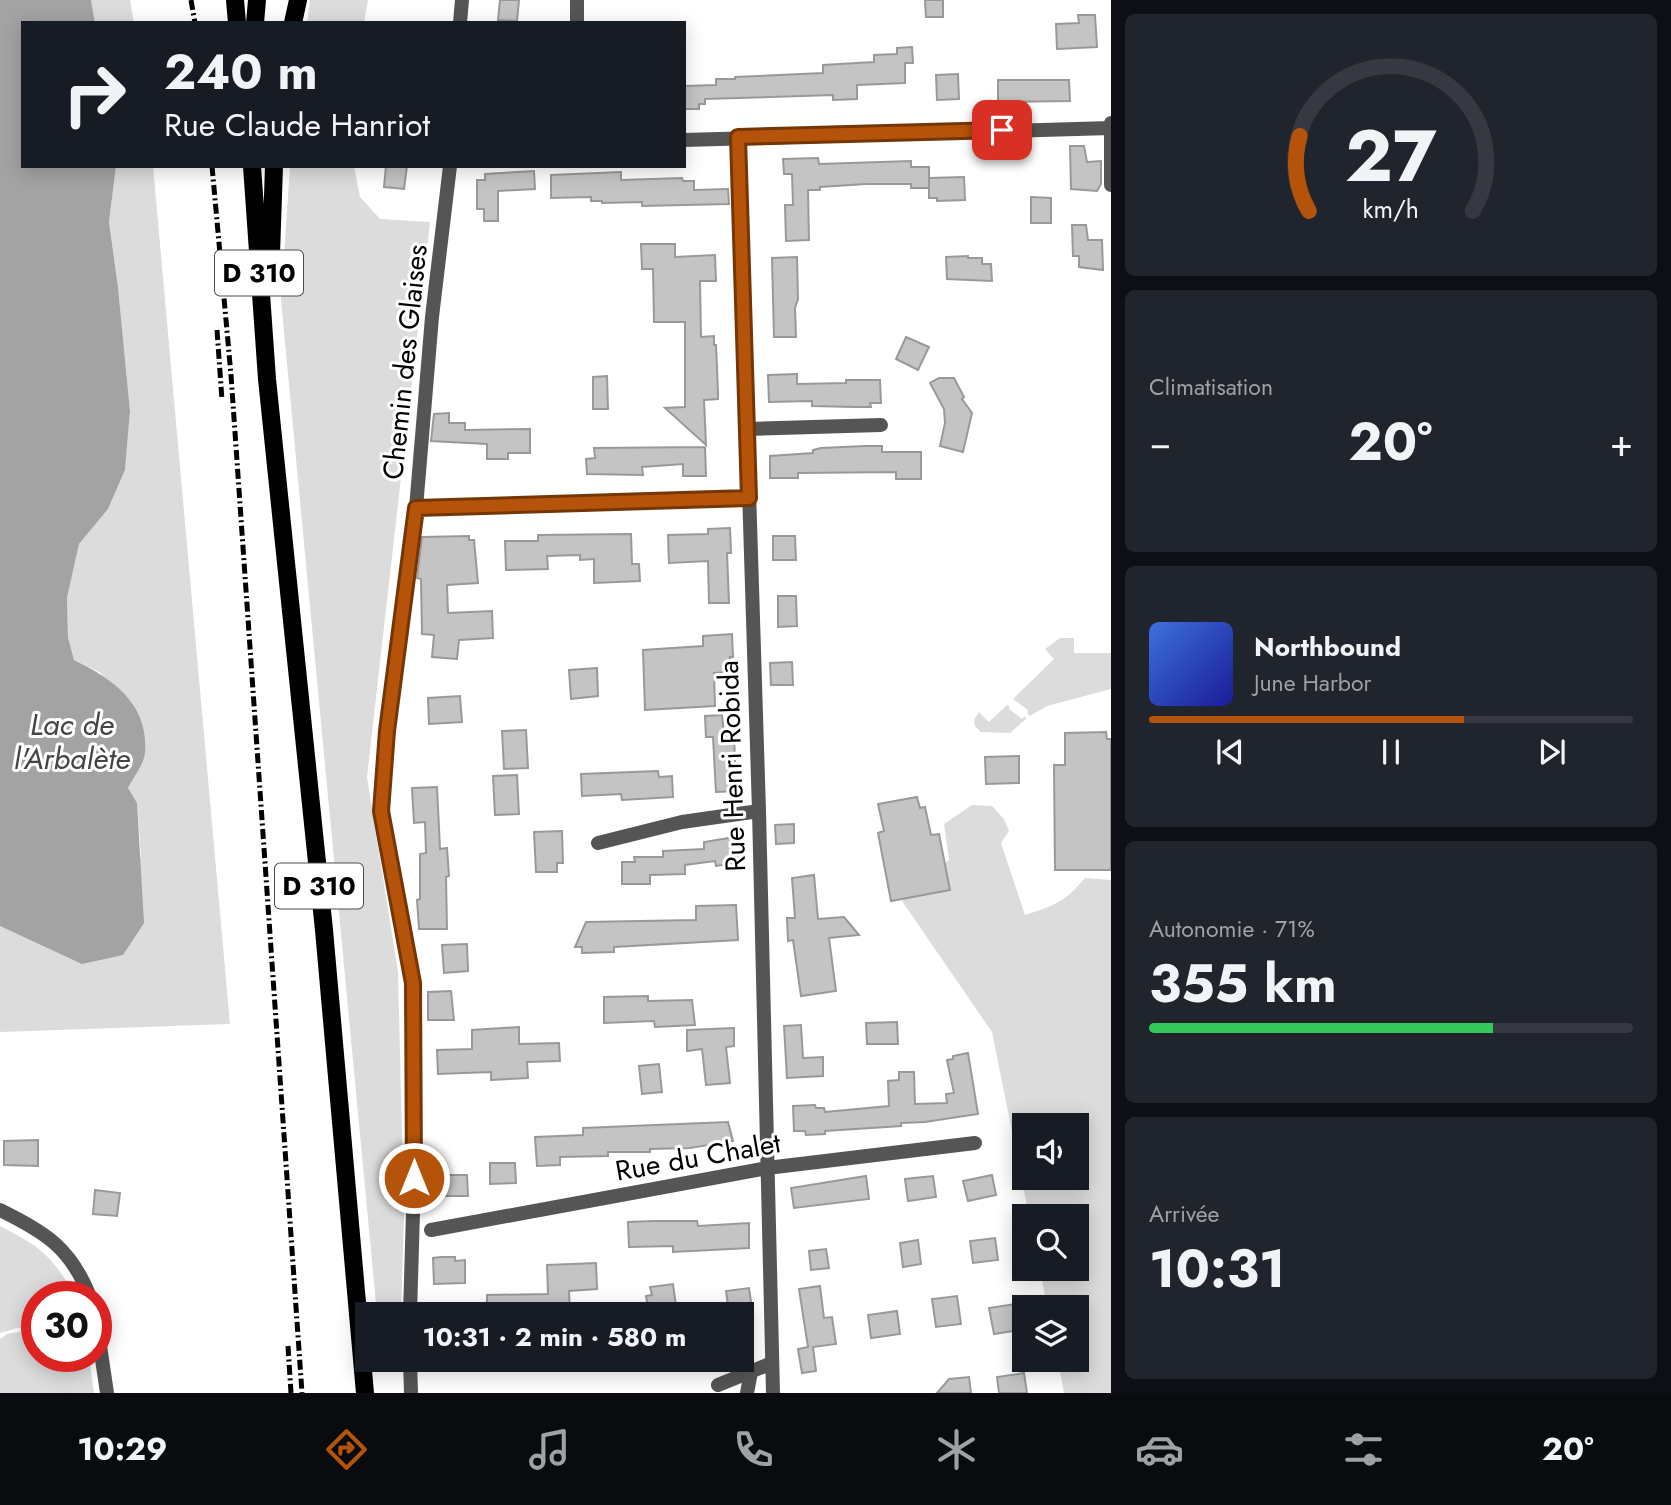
<!DOCTYPE html>
<html lang="fr">
<head>
<meta charset="utf-8">
<style>
	body { margin:0; font-family:Jost,sans-serif; background:#20242c; color:#f1f3f6; height:100vh; display:flex; flex-direction:column; font-size:26px; white-space:nowrap }
	* { box-sizing:border-box; margin:0 }
	p { font-size:23px; color:#9ea1a6 }
	.icon { flex:none; width:38px; height:38px; fill:none; stroke:currentColor; stroke-width:2; stroke-linecap:round; stroke-linejoin:round }
	.map { position:relative; flex:1; overflow:hidden }
	.sheet { display:flex; flex-direction:column; gap:14px; padding:14px; background:#0d0f14; width:560px }
	.sheet>* { flex:none }
	.guide { position:absolute; left:21px; top:21px; width:665px; height:147px; border-radius:0px; box-shadow:0 4px 18px #0003; background:#171b24; color:#f1f3f6; overflow:hidden }
	.tools { position:absolute; left:1012px; top:1113px; display:grid; gap:14px }
	.tools a { display:grid; place-items:center; width:77px; height:77px; border-radius:0px; background:#171b24; box-shadow:0 4px 18px #0003; font-size:35px }
	.speed { position:absolute; left:21px; top:1281px; display:flex; gap:14px; font-size:35px; font-weight:700; text-align:center }
	.speed>* { display:grid; place-content:center; width:91px; height:91px; border-radius:50%; background:#171b24; box-shadow:0 4px 18px #0003; line-height:1 }
	.speed .limit { border:10px solid #d22; background:#fff; color:#111 }
	.pin { position:absolute; display:grid; place-items:center; width:60px; height:60px; color:#fff; margin:-30px; border-radius:14px; box-shadow:0 4px 10px #0006 }
	.me { position:absolute; width:77px; margin:-38px; rotate:0deg; stroke-linejoin:round; filter:drop-shadow(0 0 5px #0008) }
	.turn { display:flex; align-items:center; gap:24px; height:147px; padding:0 28px; font-size:32px }
	.turn .icon { width:91px; height:91px; stroke-width:2.5 }
	.turn b { display:block; font-size:49px; line-height:60px }
	.big { font-size:52px; font-weight:700; line-height:1.1 }
	.sheet .card { flex:1; display:flex; flex-direction:column; justify-content:center; gap:10px; min-width:0; padding:0 24px; border-radius:10px; background:#20242c }
	.sheet .dial { align-items:center; gap:0 }
	.dial svg { height:182px; overflow:visible; fill:none; stroke:#363941; stroke-width:7; stroke-linecap:round; text-anchor:middle }
	.dial text { fill:#f1f3f6; stroke:none }
	.song { display:flex; align-items:center; gap:21px }
	.cover { width:84px; height:84px; border-radius:10px; background:linear-gradient(135deg,hsl(220 70% 55%),hsl(240 70% 35%)) }
	.played { height:7px; border-radius:4px; background:linear-gradient(90deg,#b45309 65%,#363941 65%) }
	.keys { display:flex; justify-content:space-around; direction:ltr }
	.heat { display:flex; justify-content:space-between; align-items:center; font-size:38px; direction:ltr }
	.charge { height:10px; border-radius:5px; background:linear-gradient(90deg,#34c759 71%,#363941 0) }
	.trip { position:absolute; left:355px; top:1302px; width:399px; height:70px; border-radius:0px; background:#171b24; box-shadow:0 4px 18px #0003; font-weight:700; line-height:70px; text-align:center }
	.menu { display:flex; height:112px; justify-content:space-around; align-items:center; background:#090b0e; color:#9ea1a6 }
	.menu .icon { width:49px; height:49px }
	.menu .current { color:#b45309 }
	.menu b { font-size:32px; color:#f1f3f6 }
	main { display:flex; flex:1; min-height:0 }
	.map>svg:first-child { display:block }
	.green { fill:#dcdcdc; fill-rule:evenodd }
	.water { fill:#a3a3a3 }
	.building { fill:#c4c4c4; stroke:#999; stroke-width:2 }
	.lines { fill:none; stroke-linecap:round; stroke-linejoin:round }
	.minor { stroke:#555; stroke-width:14 }
	.primary { stroke:#000; stroke-width:18 }
	.rail { stroke:#000; stroke-width:5; stroke-dasharray:10 3.5 2 3.5; stroke-linecap:butt }
	.route-casing { stroke:#753606; stroke-width:18 }
	.route { stroke:#b45309; stroke-width:12 }
	.labels { text-anchor:middle; dominant-baseline:central; stroke-width:6; stroke-linejoin:round; paint-order:stroke }
	.shield { fill:#fff; stroke:#4c4c4c; stroke-width:2 }
	.shield-label { font-size:26px; font-weight:bold; fill:#000 }
	.street-label { font-size:28px; fill:#000; stroke:#fff }
	.water-label { font-size:30px; font-style:italic; fill:#444; stroke:#fff }
</style>
</head>
<body>
<main>
<div class="map">
<svg width="1111" height="1393" viewBox="0 0 1111 1393">
	<rect width="100%" height="100%" fill="#fff"/>
	<!-- green -->
	<path class="green" d="M91 0H130L134 23H95Z
		M310 0H368L364 23H307Z
		M116 166H153L230 1024 0 1032V926L36 941 141 857 137 804 128 788 145 755 101 673 74 660 68 637 67 598 79 544 108 509 125 470 130 411 118 287 109 222Z
		M290 166H354L360 197 380 219 430 222 367 777 398 972 404 1217 401 1314H377L281 300Z
		M1060 638H1074V653H1111V689L1047 706 1030 716 1027 713 1028 710 1013 699 1054 659 1045 649Z
		M1007 705 1010 707 1009 709 1022 719 1024 717 1027 718 1010 733 981 732 975 726 974 720 979 712 989 722Z
		M972 805 992 806 1004 819 1009 831 1001 843 1025 915C1054 906 1066 901 1085 878L1111 880V1393H1064L1058 1360H1076V1307H1047L1040 1269H1076V1216H1029L992 1032 902 901 949 860 944 824ZM1024 1125H1076V1178H1024Z
		M0 1226C42 1248 50 1254 75 1295L76 1297H37V1329L17 1328 0 1333Z
		M24 1331 37 1334V1356H89L94 1393H0V1339L7 1334Z"/>
	<!-- water -->
	<path class="water" d="M0 0H91L95 23H23V166H116L109 222 118 287 130 411 125 470 108 509 79 544 67 598 68 637 74 660C113 679 149 704 145 753 144 764 133 778 128 788L137 803 144 923 123 955 82 964 0 926Z"/>
	<!-- building -->
	<path class="building" d="M500 0H519L517 21 498 20Z
		M925 0H943V17H926Z
		M1078 15H1095L1097 47 1057 49 1056 24 1079 23Z
		M912 47 913 63H905V83L857 85V99L833 100V95L705 99V104H699V109H684V86L716 85V79H735V77L823 73V65L874 62V55L897 54V48Z
		M958 74 959 99 937 100 936 75Z
		M998 80H1069L1070 101 998 102Z
		M1070 146H1084L1087 162 1101 161V184L1097 191 1071 189Z
		M818 158 819 164 911 161V167H929V188H911V184H866L820 187V190H808L809 240 786 241 785 205H793L792 174H784L783 159Z
		M386 166H407L404 189 384 187Z
		M534 171 535 189 498 191V221H484V209H477V180H485V174Z
		M621 172V180L682 178 683 181H694V190L728 189 729 204 642 206V202L602 203V201H591V197L551 198V175Z
		M964 177 965 200 937 201V198H929V178Z
		M1031 197 1051 198V223H1031Z
		M1072 225H1086L1088 240H1102L1103 270 1079 267V256H1073Z
		M641 244H675V257L715 255 716 281H700L701 337 714 336V345H716L718 392V399L704 400 706 445 665 408 685 407V322H654L653 269H642Z
		M968 256V258H982V264H991L992 281 947 279 946 257Z
		M797 257 798 299 795 308 796 337H774L772 258Z
		M906 337 929 347 918 370 896 359Z
		M797 374V384L846 383V380H880L881 403H870L871 407H855L812 406V401L769 402 768 375Z
		M607 376 608 409H593V377Z
		M939 378H954L964 397 962 399 972 413 963 452 940 446 945 423 944 409 930 383Z
		M449 413V423H465V430L530 429V453H508V459H487V444L431 441 434 414Z
		M865 446H882V452H921V479H896V472L798 473V478H770V456L813 453V450L821 448Z
		M705 447 706 476H683V464L642 467 643 475 587 474 586 459 595 458 594 448Z
		M730 528 731 553H727L729 603H709L708 561 669 563 668 535 708 534V529Z
		M631 534 632 564H639L640 581 594 583V559L580 560V555L547 556 548 569 506 570 505 541H538V535Z
		M469 536V540H474L478 583 447 585 448 613 492 611 493 638 459 640 457 659 432 657 434 635 422 634 421 579 417 578 422 537Z
		M773 536H795L796 560H773Z
		M778 596H796L797 626 778 627Z
		M732 634 733 657H730L732 672 714 673 715 706 645 710 643 650 703 646V636Z
		M792 662 793 685H771L770 663Z
		M597 668 598 696 571 699 569 670Z
		M460 696 462 722 429 724 428 698Z
		M722 715 724 733H734L736 791 716 792 713 737H706L705 716Z
		M526 730 528 768 504 769 502 731Z
		M1106 732 1107 739H1111V870H1055L1054 765H1065V733Z
		M1019 756V783L986 784 985 757Z
		M658 771 659 777 672 776 673 797 622 800 621 794 582 796 581 774Z
		M517 775 519 814 495 815 493 776Z
		M437 787 440 849 447 848 449 876 446 877 447 929H419L417 900 420 899V854L426 853 425 822 414 823 412 788Z
		M917 797 920 808 925 807 931 835 939 834 950 890 891 901 878 833 884 831 878 804Z
		M794 824V843L776 844 775 825Z
		M562 831 563 863H557V872H536L534 832Z
		M735 837 739 863 716 866 715 861 685 865V874L650 875V884H622V862H635L634 857H663V851L704 849V842Z
		M814 875 818 919 844 917 859 935 829 938 836 991 801 996 793 940 788 941 787 918H795L792 878Z
		M736 905 738 940 614 947V952L582 953V947H575L586 922 696 920V906Z
		M467 944 468 971 444 973 442 945Z
		M451 991 454 1020H428V992Z
		M648 996V1001L692 1000 695 1025 655 1027 654 1021 604 1023V997Z
		M897 1022 898 1044H867L866 1023Z
		M801 1025 803 1058 823 1057V1076L787 1078 784 1026Z
		M519 1027V1044L559 1043 560 1061 527 1062 528 1078 491 1080V1072L438 1074 437 1050 472 1049V1030Z
		M734 1028V1046L726 1047 730 1083 706 1085 702 1049 687 1051V1030Z
		M968 1053 978 1114 925 1122 901 1123V1126L825 1131V1134L806 1135 805 1131H794L793 1106 815 1105 816 1108H824L825 1112 889 1106 888 1081 899 1080V1072H914L915 1104 947 1103 946 1094 954 1093 947 1060 953 1059V1056Z
		M659 1064 662 1092 642 1094 639 1066Z
		M728 1122 733 1141 690 1148 650 1149V1152H608V1156L560 1157V1165L537 1166 535 1137 583 1135V1128Z
		M38 1140V1166L4 1165V1141Z
		M490 1163H515L516 1183 490 1184Z
		M435 1175H467L468 1196H435Z
		M992 1175 996 1195 968 1201 963 1181Z
		M866 1176 869 1199 794 1208 791 1188Z
		M933 1176 936 1197 908 1201 905 1179Z
		M95 1190 120 1193 117 1216 93 1214Z
		M654 1221H697L698 1226 749 1223V1248L673 1252V1246L629 1247 628 1222Z
		M995 1238 998 1260 973 1263 970 1241Z
		M918 1240 921 1264 903 1267 900 1243Z
		M826 1249 829 1268 811 1270 809 1251Z
		M441 1257H455V1261L465 1260V1283L434 1284 433 1258Z
		M596 1263 597 1289 569 1291 570 1314H487V1295L548 1294 547 1265Z
		M673 1284 676 1306 673 1307 674 1314H649L646 1296 652 1295 650 1287Z
		M820 1286 824 1318 832 1317 836 1344 813 1347 816 1371 802 1373 798 1349 808 1347 799 1289Z
		M749 1288 752 1309 729 1312 726 1291Z
		M957 1296 961 1324 936 1327 932 1299Z
		M1016 1304 1020 1330 994 1334 989 1308Z
		M897 1311 900 1334 871 1338 868 1315Z
		M1024 1373 1027 1393H999L997 1377Z
		M969 1377 971 1393H937L949 1379Z"/>
	<g class="lines">
		<!-- minor -->
		<path class="minor" d="M577 0V23
			M460 23 462 0
			M1111 123V185
			M738 137 759 811 773 1393
			M684 140 1111 128
			M748 429 881 425
			M416 508 749 498
			M598 843 682 822 759 811
			M0 1210C45 1232 71 1248 90 1297
			M431 1230 767 1168 975 1143
			M410 1314 414 1178 413 983 381 811 387 731 416 508 432 317 450 166
			M96 1319 107 1393
			M410 1360 411 1393
			M718 1385 772 1363
			M747 1393 751 1372"/>
		<!-- primary -->
		<path class="primary" d="M235 0 237 23
			M255 23 257 0
			M293 23 298 0
			M252 166 267 379 324 930 365 1393
			M270 284 274 166"/>
		<!-- rail -->
		<path class="rail" d="M191 0 195 23
			M212 166 231 375 302 1393
			M217 330 222 400
			M288 1346 291 1393"/>
	</g>
	<g class="lines">
		<!-- route casing -->
		<g class="route-casing">
			<path id="route" d="M414 1178 413 983 381 811 387 731 416 508 749 498 738 137 1002 130"/>
		</g>
		<!-- route -->
		<use href="#route" class="route"/>
	</g>
	<g class="labels">
		<!-- shield labels -->
		<g class="shield">
			<rect x="215" y="250.5" width="88" height="45" rx="5"/>
			<rect x="275" y="863.5" width="88" height="45" rx="5"/>
		</g>
		<g class="shield-label">
			<text x="259" y="273">D 310</text>
			<text x="319" y="886">D 310</text>
		</g>
		<!-- street labels -->
		<g class="street-label">
			<text transform="translate(405 362) rotate(-84)">Chemin des Glaises</text>
			<text transform="translate(732 766) rotate(-92)">Rue Henri Robida</text>
			<text transform="translate(698 1157) rotate(-10)">Rue du Chalet</text>
		</g>
		<!-- water labels -->
		<g class="water-label">
			<text x="72" y="724">Lac de<tspan x="72" dy="34">l'Arbalète</tspan></text>
		</g>
	</g>
</svg>
<div class="tools">
<a><svg class="icon" aria-label="sound" viewBox="0 0 24 24"><path d="M4 9h4l5-4v14l-5-4H4zM17 9q2 3 0 6"/></svg></a>
<a><svg class="icon" aria-label="search" viewBox="0 0 24 24"><circle cx="10" cy="10" r="6"/><path d="M15 15l6 6"/></svg></a>
<a><svg class="icon" aria-label="layers" viewBox="0 0 24 24"><path d="M12 4l9 5-9 5-9-5zM3 14l9 5 9-5"/></svg></a>
</div>
<div class="speed"><div class="limit">30</div></div>
<div class="pin" style="left:1002px;top:130px;background:#d93025"><svg class="icon" aria-label="arrive" viewBox="0 0 24 24"><path d="M6 21V4h12l-3 4 3 4H6"/></svg></div>
<svg class="me" style="left:414px;top:1178px" viewBox="-20 -20 40 40"><circle r="17" fill="#b45309" stroke="#fff" stroke-width="3"/><path d="M0-11L8 9 0 5-8 9z" fill="#fff"/></svg>
<div class="trip">10:31 · 2 min · 580 m</div>
<div class="guide">
<div class="turn"><svg class="icon" aria-label="right" viewBox="0 0 24 24"><path d="M7 20v-9h11M14 6l5 5-5 5"/></svg><div><b>240 m</b>Rue Claude Hanriot</div></div>
</div>
</div>
<section class="sheet">
<div class="card dial"><svg viewBox="0 0 100 80">
<path d="M14 69A42 42 0 1 1 86 69"/>
<path d="M14 69A42 42 0 0 1 10 36" stroke="#b45309"/>
<text x="50" y="56" font-size="32" font-weight="700">27</text>
<text x="50" y="72" font-size="11">km/h</text>
</svg></div>
<div class="card"><p>Climatisation</p>
<div class="heat"><a>−</a><b class="big">20°</b><a>+</a></div>
</div>
<div class="card">
<div class="song"><i class="cover"></i><div><b>Northbound</b><p>June Harbor</p></div></div>
<div class="played"></div>
<div class="keys"><svg class="icon" aria-label="previous" viewBox="0 0 24 24"><path d="M18 5L8 12l10 7zM5 5v14"/></svg><svg class="icon" aria-label="pause" viewBox="0 0 24 24"><path d="M8 5v14M16 5v14"/></svg><svg class="icon" aria-label="next" viewBox="0 0 24 24"><path d="M6 5l10 7-10 7zM19 5v14"/></svg></div>
</div>
<div class="card"><p>Autonomie · 71%</p><b class="big">355 km</b><div class="charge"></div></div>
<div class="card"><p>Arrivée</p><b class="big">10:31</b></div>
</section>
</main>
<nav class="menu">
<b>10:29</b>
<svg class="icon current" aria-label="directions" viewBox="0 0 24 24"><path d="M12 3l9 9-9 9-9-9zM9 14v-3h6M13 9l2 2-2 2"/></svg>
<svg class="icon" aria-label="music" viewBox="0 0 24 24"><path d="M9 18V5l10-2v13"/><circle cx="6" cy="18" r="3"/><circle cx="16" cy="16" r="3"/></svg>
<svg class="icon" aria-label="phone" viewBox="0 0 24 24"><path d="M5 4h4l2 5-3 2q2 4 5 5l2-3 5 2v4C11 20 4 13 5 4z"/></svg>
<svg class="icon" aria-label="climate" viewBox="0 0 24 24"><path d="M12 3v18M4 7l16 10M4 17L20 7"/></svg>
<svg class="icon" aria-label="car" viewBox="0 0 24 24"><path d="M5 17H2v-5l4-1 3-4h7l3 4 3 1v5h-3M9 17h6M6 11h13"/><circle cx="7" cy="17" r="2"/><circle cx="17" cy="17" r="2"/></svg>
<svg class="icon" aria-label="filters" viewBox="0 0 24 24"><path d="M4 7h16M4 17h16"/><circle cx="9" cy="7" r="2"/><circle cx="15" cy="17" r="2"/></svg>
<b>20°</b>
</nav>
</body>
</html>
